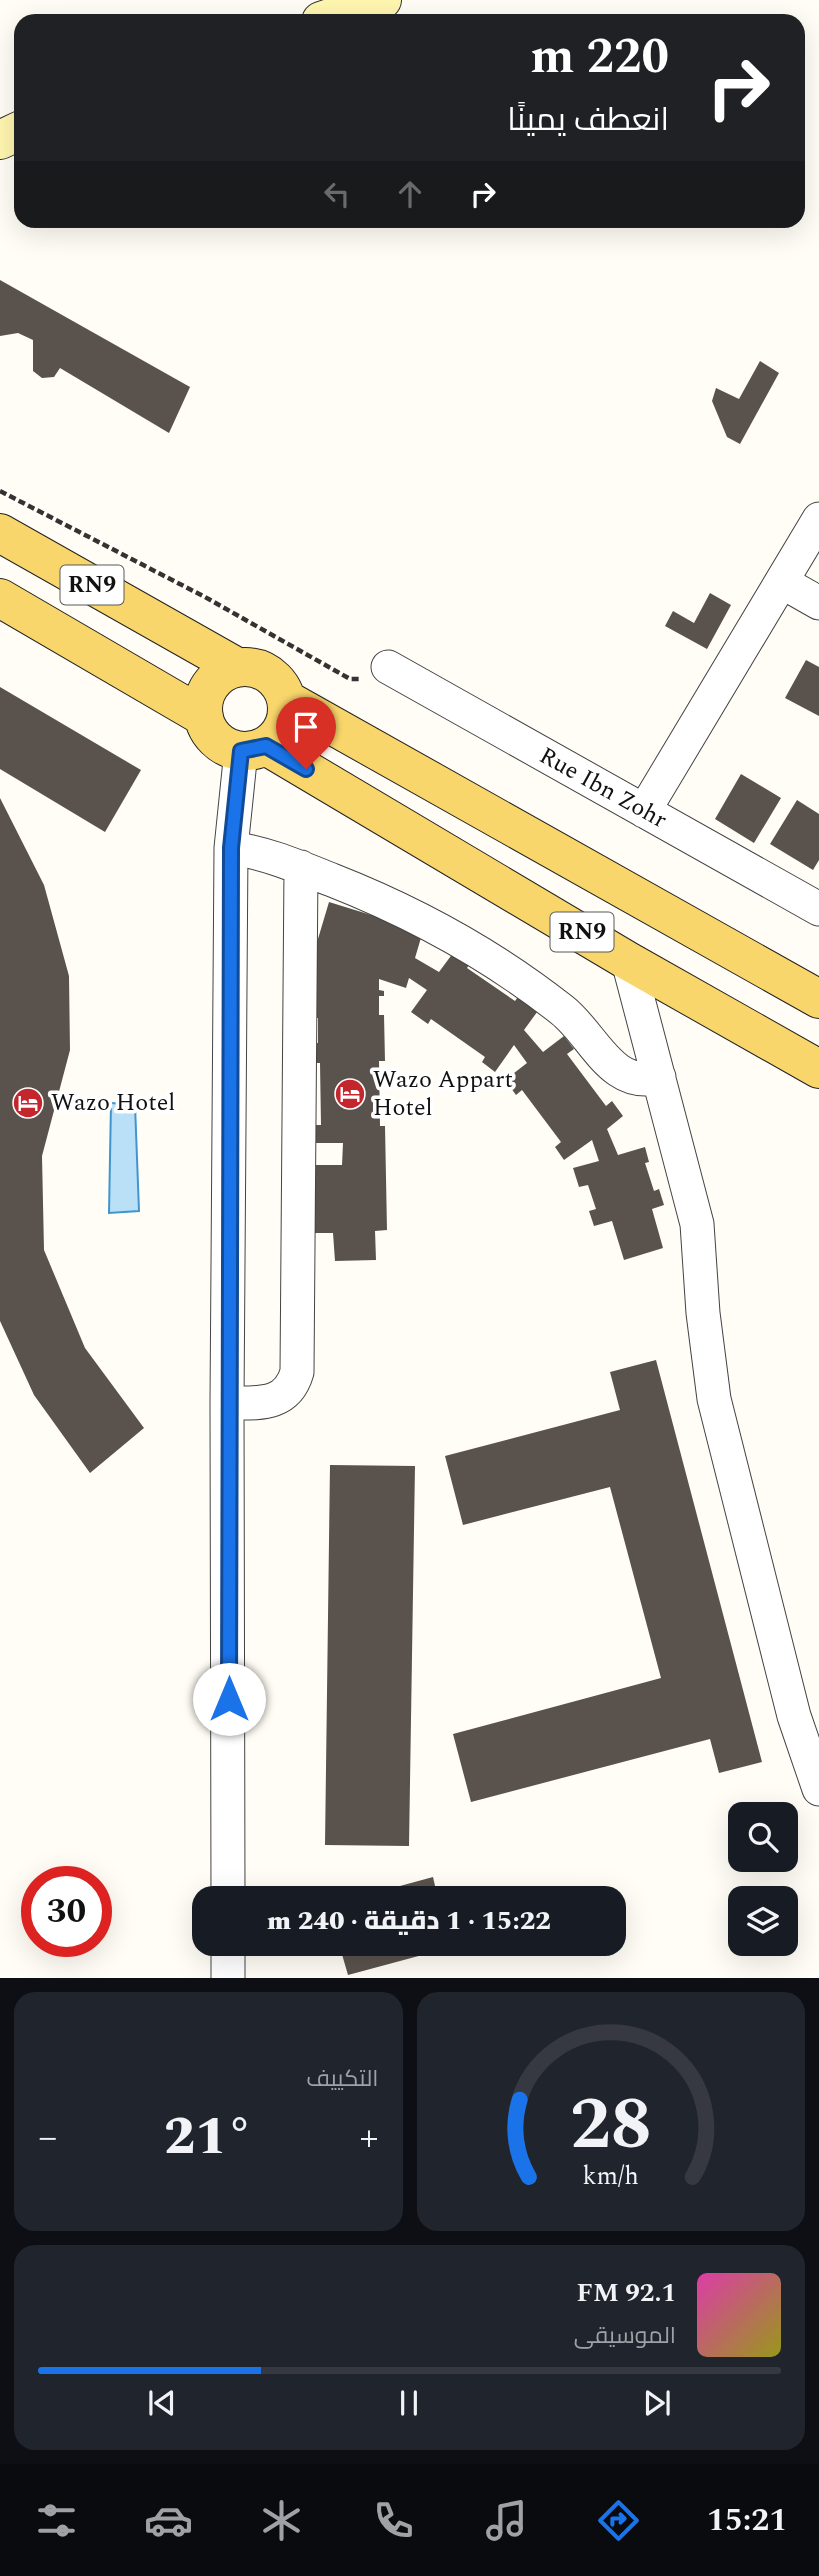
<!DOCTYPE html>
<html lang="ar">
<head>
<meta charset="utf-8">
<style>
	body { margin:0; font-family:Spectral,Cairo,serif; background:#20242c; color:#f1f3f6; direction:rtl; height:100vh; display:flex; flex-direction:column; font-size:26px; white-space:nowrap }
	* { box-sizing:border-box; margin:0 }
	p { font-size:23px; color:#9ea1a6 }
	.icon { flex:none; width:38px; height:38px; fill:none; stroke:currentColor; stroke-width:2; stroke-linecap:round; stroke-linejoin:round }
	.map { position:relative; height:1978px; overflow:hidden; direction:ltr }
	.sheet { display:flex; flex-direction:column; gap:14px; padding:14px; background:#0d0f14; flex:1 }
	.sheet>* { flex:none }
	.hud { position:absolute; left:14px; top:14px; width:791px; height:214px; border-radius:21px; box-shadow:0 7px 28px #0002; direction:rtl; background:#202124; color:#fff; overflow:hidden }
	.tools { position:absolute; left:728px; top:1802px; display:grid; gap:14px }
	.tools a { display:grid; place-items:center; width:70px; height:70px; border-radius:14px; background:#171b24; box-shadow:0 7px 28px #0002; font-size:35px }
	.speed { position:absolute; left:21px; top:1866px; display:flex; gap:14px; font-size:35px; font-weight:700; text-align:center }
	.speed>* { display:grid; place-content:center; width:91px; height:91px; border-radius:50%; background:#171b24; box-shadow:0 7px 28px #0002; line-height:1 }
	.speed .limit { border:10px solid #d22; background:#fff; color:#111 }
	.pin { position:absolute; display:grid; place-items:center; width:60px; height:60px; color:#fff; margin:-72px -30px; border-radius:50% 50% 50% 0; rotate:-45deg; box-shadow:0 0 7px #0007 }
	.pin .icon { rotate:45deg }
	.me { position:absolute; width:77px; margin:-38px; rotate:0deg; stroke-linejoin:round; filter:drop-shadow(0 0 5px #0008) }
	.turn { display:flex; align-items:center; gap:24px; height:147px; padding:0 21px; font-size:32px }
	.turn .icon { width:91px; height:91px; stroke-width:2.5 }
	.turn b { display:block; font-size:49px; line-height:60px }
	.lanes { display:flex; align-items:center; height:66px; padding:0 21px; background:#0003; justify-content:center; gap:35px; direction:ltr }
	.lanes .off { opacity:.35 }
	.big { font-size:52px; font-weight:800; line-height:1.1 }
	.sheet .widget { flex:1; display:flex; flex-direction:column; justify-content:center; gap:10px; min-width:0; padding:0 24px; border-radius:21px; background:#20242c }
	.sheet .dial { align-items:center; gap:0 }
	.dial svg { height:182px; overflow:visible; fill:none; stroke:#363941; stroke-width:7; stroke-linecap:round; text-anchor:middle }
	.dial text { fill:#f1f3f6; stroke:none }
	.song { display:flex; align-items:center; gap:21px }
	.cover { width:84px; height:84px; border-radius:10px; background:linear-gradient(135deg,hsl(320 70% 55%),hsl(60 70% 35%)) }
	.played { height:7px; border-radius:4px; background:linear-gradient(90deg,#1a73e8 30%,#363941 30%) }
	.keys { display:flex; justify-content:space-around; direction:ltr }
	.heat { display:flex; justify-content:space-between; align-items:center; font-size:38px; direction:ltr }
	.sheet .tiles { flex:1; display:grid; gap:14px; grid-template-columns:1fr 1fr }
	.widget:last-child { grid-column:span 2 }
	.trip { position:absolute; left:192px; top:1886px; width:434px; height:70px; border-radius:21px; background:#171b24; box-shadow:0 7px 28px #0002; font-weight:800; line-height:70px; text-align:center; direction:rtl }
	.tab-bar { display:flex; height:112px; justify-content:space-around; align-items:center; background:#090b0e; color:#9ea1a6 }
	.tab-bar .icon { width:49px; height:49px }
	.tab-bar .on { color:#1a73e8 }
	.tab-bar b { font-size:32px; color:#f1f3f6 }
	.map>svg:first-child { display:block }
	.water { fill:#b9e0f7; stroke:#3f96cf; stroke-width:2 }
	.building { fill:#5a524d }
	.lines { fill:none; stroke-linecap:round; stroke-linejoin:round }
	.street-casing { stroke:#444; stroke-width:35 }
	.secondary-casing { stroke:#333; stroke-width:40 }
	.primary-casing { stroke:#222; stroke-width:40 }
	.path { stroke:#333; stroke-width:4.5; stroke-dasharray:7 3.5; stroke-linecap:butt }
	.street { stroke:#fff; stroke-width:33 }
	.secondary { stroke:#fff6b0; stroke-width:38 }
	.primary { stroke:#f9d66b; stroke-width:38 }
	.route-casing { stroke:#114b97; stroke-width:18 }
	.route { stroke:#1a73e8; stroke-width:12 }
	.labels { text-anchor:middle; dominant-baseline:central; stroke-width:7; stroke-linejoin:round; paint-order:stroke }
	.shield { fill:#fff; stroke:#585858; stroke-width:2 }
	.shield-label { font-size:23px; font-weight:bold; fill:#111 }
	.street-label { font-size:24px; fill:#111; stroke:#fff }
	.poi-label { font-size:24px; fill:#111; stroke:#fff; text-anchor:start }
</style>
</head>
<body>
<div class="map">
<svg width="819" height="1978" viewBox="0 0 819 1978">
	<rect width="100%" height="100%" fill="#fffdf5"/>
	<!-- water -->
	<path class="water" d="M111 1103 135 1105 139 1211 109 1213Z"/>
	<!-- building -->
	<path class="building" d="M0 280 190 387 169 433 60 368 54 377 42 378 33 371V340L18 333 0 336Z
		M760 361 779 373 740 444 727 437 712 401 716 388 739 399Z
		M710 593 731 605 707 649 665 626 673 611 694 623Z
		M806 660 819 667V716L785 698Z
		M0 687 141 770 105 832 0 769Z
		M741 774 781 798 754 843 715 819Z
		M0 798 44 885 69 976 70 1050 42 1156 44 1250 85 1348 144 1428 90 1473 34 1395 0 1321Z
		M797 800 819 814V860L813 870 770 844Z
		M329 902 423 931 415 958 439 972 456 949 472 960 467 968 515 1001 520 994 540 1008 524 1030 543 1052 564 1036 574 1049 567 1054 606 1106 612 1101 623 1116 607 1129 618 1155 645 1147 649 1162 645 1163 654 1191 659 1189 664 1205 652 1209 663 1248 624 1260 612 1221 594 1226 589 1211 596 1209 588 1185 579 1187 573 1168 599 1161 592 1140 564 1160 555 1147 561 1142 522 1090 516 1095 505 1080 527 1063 514 1045 495 1072 482 1062 485 1057 431 1019 428 1024 411 1012 427 990 409 978 406 988 379 979V990L384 991V996H379V1015H384L385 1061H379L380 1126H385L387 1230 375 1231 376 1260 335 1261 333 1233H314V1165H342L343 1143H313L314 1125H321L320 1063H313V1043H318V1018H312V959Z
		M656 1360 762 1762 719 1773 710 1739 471 1802 453 1734 661 1678 610 1487 463 1525 445 1456 620 1410 610 1372Z
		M330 1465 415 1466 409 1846 325 1845Z
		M433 1877 438 1899H356V1898Z
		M339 1944H451L452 1947 348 1975Z"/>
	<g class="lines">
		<!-- street casing -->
		<g class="street-casing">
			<path id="street" d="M782 582 819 603
				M388 667 819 909
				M644 811 819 519
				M231 848C267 853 299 867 332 880 416 913 491 954 562 1010 594 1035 611 1090 659 1077
				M628 961 697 1224 703 1313 714 1399 794 1716 819 1789
				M227 1403C258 1403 287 1407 297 1372L301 867
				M228 1899 227 1403 231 848 241 751
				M228 1978V1944"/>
		</g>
		<!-- secondary casing -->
		<g class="secondary-casing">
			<path id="secondary" d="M321 21 382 0
				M0 140 21 130"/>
		</g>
		<!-- primary casing -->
		<g class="primary-casing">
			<path id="primary" d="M0 533 237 667
				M0 598 204 717
				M203 709a42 42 0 1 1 84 0a42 42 0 1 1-84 0Z
				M287 700 819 999
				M266 746 628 961 819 1069"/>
		</g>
		<!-- path -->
		<path class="path" d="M0 491 205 597 350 679H361"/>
		<!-- street -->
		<use href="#street" class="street"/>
		<!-- secondary -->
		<use href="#secondary" class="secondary"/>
		<!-- primary -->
		<use href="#primary" class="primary"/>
	</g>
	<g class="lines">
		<!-- route casing -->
		<g class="route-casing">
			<path id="route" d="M229 1699 231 848 241 751 266 746 306 769"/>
		</g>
		<!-- route -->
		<use href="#route" class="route"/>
	</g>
	<!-- icons -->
	<defs>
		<g id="hotel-disc" transform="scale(1.575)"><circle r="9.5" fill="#c4262e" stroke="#fff"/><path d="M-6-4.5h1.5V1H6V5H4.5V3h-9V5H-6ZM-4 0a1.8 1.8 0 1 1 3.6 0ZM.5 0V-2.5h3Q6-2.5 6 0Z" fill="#fff"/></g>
	</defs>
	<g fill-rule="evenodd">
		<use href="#hotel-disc" x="350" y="1094"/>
		<use href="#hotel-disc" x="28" y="1103"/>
	</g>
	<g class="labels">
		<!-- shield labels -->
		<g class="shield">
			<rect x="60.5" y="565.5" width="63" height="39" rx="5"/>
			<rect x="550.5" y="912.5" width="63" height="39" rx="5"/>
		</g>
		<g class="shield-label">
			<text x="92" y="585">RN9</text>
			<text x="582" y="932">RN9</text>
		</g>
		<!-- street labels -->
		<g class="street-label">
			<text transform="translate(603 788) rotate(29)">Rue Ibn Zohr</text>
		</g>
		<!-- poi labels -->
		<g class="poi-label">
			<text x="373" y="1080">Wazo Appart<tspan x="373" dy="28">Hotel</tspan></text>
			<text x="51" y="1103">Wazo Hotel</text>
		</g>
	</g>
</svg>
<div class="tools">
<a><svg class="icon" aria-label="search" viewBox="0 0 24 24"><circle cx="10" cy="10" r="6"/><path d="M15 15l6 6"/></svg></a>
<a><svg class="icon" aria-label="layers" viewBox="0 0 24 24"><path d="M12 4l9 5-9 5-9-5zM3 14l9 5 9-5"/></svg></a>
</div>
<div class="speed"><div class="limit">30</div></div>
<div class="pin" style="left:306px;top:769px;background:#d93025"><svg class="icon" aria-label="arrive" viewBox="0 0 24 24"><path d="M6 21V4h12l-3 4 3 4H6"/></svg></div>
<svg class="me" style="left:229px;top:1699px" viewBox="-20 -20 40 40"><circle r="19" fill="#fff"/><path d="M0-13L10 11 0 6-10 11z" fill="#1a73e8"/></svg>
<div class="trip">15:22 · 1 دقيقة · 240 m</div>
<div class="hud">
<div class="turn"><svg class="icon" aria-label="right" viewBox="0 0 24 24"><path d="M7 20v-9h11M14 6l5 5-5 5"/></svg><div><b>220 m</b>انعطف يمينًا</div></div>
<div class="lanes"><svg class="icon off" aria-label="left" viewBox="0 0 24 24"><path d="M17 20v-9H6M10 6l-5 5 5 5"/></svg><svg class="icon off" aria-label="ahead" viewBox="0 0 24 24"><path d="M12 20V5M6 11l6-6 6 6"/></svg><svg class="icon" aria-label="right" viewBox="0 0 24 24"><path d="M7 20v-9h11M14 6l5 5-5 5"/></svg></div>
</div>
</div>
<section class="sheet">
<div class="tiles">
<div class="widget dial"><svg viewBox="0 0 100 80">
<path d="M14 69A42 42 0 1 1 86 69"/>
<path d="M14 69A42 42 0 0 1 10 35" stroke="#1a73e8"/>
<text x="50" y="56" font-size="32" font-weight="700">28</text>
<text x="50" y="72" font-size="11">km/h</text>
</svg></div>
<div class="widget"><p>التكييف</p>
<div class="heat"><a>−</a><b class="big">21°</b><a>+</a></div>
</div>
<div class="widget">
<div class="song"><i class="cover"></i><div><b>92.1 FM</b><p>الموسيقى</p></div></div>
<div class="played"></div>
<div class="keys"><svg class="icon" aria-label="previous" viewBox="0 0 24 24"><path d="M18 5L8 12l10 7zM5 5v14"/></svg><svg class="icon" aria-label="pause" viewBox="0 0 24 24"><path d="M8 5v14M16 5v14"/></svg><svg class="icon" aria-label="next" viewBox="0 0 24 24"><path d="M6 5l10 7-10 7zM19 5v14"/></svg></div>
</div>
</div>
</section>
<nav class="tab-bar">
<b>15:21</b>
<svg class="icon on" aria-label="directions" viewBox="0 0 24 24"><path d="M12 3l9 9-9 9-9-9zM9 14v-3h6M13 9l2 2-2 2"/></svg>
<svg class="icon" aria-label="music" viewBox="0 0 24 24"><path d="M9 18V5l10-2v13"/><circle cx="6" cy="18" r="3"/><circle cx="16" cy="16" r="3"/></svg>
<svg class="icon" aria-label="phone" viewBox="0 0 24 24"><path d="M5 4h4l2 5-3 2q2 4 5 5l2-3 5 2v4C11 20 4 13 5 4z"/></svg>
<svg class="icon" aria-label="climate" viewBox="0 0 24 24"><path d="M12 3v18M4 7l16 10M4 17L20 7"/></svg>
<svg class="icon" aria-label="car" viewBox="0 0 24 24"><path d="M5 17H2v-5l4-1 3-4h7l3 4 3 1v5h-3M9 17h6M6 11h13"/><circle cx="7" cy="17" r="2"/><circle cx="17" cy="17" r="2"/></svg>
<svg class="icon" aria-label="filters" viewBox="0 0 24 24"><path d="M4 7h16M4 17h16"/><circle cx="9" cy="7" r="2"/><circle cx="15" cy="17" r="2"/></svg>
</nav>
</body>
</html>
